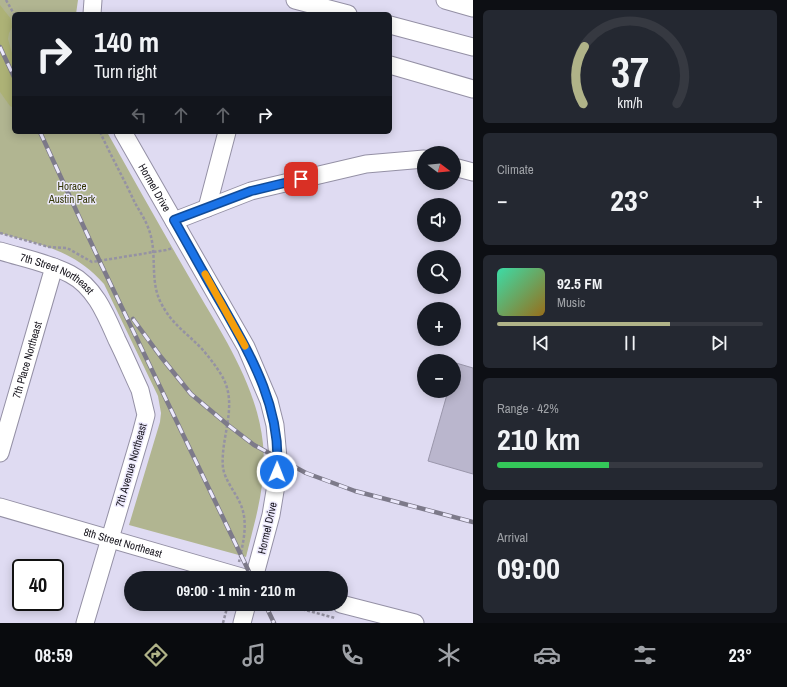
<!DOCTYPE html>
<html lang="en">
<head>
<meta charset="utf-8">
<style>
	body { margin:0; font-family:"Archivo Narrow",sans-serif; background:#242831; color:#f1f3f6; height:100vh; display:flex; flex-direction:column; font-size:15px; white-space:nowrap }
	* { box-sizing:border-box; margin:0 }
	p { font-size:13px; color:#9ea1a6 }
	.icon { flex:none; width:22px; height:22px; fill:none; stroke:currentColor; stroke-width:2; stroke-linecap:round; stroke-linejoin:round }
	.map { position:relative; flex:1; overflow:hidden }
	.panel { display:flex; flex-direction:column; gap:10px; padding:10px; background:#0d0f14; width:314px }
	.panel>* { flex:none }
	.top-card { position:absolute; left:12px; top:12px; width:380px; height:122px; border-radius:6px; box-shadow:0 2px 10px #0003; background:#171b24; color:#f1f3f6; overflow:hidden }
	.needle { width:26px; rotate:106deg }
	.tools { position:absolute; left:417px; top:146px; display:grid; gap:8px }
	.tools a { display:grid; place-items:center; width:44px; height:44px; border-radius:50%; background:#171b24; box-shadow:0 2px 10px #0003; font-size:20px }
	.speed { position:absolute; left:12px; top:559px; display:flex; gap:8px; font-size:20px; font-weight:700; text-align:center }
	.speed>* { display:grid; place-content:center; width:52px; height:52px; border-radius:50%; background:#171b24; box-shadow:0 2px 10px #0003; line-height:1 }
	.speed .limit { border:2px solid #111; border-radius:6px; background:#fff; color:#111 }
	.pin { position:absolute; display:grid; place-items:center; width:34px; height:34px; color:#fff; margin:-17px; border-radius:8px; box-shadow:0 2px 6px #0006 }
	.me { position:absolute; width:44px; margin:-22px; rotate:1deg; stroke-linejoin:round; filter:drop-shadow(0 0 3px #0008) }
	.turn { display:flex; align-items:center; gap:14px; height:84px; padding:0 16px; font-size:18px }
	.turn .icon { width:52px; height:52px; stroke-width:2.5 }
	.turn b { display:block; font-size:28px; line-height:34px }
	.lanes { display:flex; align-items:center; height:38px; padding:0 16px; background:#0003; justify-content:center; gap:20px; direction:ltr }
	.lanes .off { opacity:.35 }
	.big { font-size:30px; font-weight:700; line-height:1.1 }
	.panel .card { flex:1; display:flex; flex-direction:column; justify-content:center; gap:6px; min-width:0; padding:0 14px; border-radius:6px; background:#242831 }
	.panel .dial { align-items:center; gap:0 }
	.dial svg { height:104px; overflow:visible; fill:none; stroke:#363941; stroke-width:7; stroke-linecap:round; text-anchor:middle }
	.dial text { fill:#f1f3f6; stroke:none }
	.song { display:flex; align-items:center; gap:12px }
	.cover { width:48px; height:48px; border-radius:6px; background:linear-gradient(135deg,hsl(160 70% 55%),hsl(40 70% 35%)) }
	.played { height:4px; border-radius:2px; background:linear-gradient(90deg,#b0b388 65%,#363941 65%) }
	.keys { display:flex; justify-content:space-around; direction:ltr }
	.heat { display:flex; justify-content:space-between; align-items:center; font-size:22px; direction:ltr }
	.charge { height:6px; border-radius:3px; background:linear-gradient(90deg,#34c759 42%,#363941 0) }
	.trip { position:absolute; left:124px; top:571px; width:224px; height:40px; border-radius:20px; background:#171b24; box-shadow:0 2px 10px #0003; font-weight:700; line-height:40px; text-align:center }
	.tab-bar { display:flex; height:64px; justify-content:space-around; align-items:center; background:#090b0e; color:#9ea1a6 }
	.tab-bar .icon { width:28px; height:28px }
	.tab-bar .current { color:#b0b388 }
	.tab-bar b { font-size:18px; color:#f1f3f6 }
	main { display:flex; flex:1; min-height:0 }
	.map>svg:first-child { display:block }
	.green { fill:#b1b591 }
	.forest { fill:#adb276 }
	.building { fill:#bab6cd; stroke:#9a96ab }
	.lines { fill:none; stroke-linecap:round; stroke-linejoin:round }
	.minor-casing { stroke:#9490a5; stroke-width:19 }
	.path { stroke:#9592a3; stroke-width:2.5; stroke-dasharray:3 2; stroke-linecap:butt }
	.minor { stroke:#fff; stroke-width:17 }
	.rail-casing { stroke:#7d7a8a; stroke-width:4.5 }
	.rail { stroke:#ece9fc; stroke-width:3; stroke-dasharray:9; stroke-linecap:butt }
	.route-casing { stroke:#114b97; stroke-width:10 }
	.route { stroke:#1a73e8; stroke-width:7 }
	.slow { stroke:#f59e0b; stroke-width:7 }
	.labels { text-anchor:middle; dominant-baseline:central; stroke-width:3; stroke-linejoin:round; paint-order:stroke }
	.park-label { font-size:11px; fill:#333605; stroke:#ece9fc }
	.street-label { font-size:11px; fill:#16141c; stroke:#ece9fc }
</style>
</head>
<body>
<main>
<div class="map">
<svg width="473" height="623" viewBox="0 0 473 623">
	<rect width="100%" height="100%" fill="#dfdbf2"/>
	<!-- green -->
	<path class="green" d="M0 0H78L76 14H14V132H107C135 182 163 232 192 282 221 333 257 384 263 444 267 483 255 520 246 557L129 525 160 422 161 413 158 396 104 284C74 250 42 245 0 233Z"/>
	<!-- forest -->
	<path class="forest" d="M0 5 11 19 12 27 9 33 8 39 14 60V108L10 106 0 92Z"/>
	<!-- building -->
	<path class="building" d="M456 363 473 368V474L428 461 448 391H454V370Z"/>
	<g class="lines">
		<!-- minor casing -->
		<g class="minor-casing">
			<g id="minor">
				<path d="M295 0 348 14"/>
				<path d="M445 0 473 8"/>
				<path d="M92 14 93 0"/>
				<path d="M390 25 473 47"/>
				<path d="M390 65 473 89"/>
				<path id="s1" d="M123 132 246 347 269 401 275 425 278 458 276 485 271 515 254 578"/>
				<path d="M454 167 473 172"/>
				<path d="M207 208 227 132"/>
				<path d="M174 221 251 191 366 164 424 159"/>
				<path id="s2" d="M0 251C23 258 49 263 70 274 95 287 106 315 117 340 125 356 132 373 140 390L146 415 141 434 85 623"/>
				<path id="s3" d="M0 453 54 267"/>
				<path id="s4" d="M0 507 245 578"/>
				<path d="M341 604 415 623"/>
				<path d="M242 623 247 604"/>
			</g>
		</g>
		<!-- path -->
		<path class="path" d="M6 0 14 14
			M100 132C111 156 124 179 135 203 140 212 147 222 150 233 157 256 150 279 160 301 171 324 186 332 202 349 209 357 216 366 222 376 239 405 220 437 223 468 225 480 235 492 240 503 249 522 243 543 239 562
			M0 233 49 247 67 248 92 262 166 250 173 248
			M283 604 335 618
			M223 623 228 604"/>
		<!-- minor -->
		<use href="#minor" class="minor"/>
		<!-- rail casing -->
		<g class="rail-casing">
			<path id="rail" d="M0 47 14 77
				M40 132 100 262 252 578
				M133 319 161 357 191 394 228 425 254 445 306 473 355 491 473 522
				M265 604 274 623"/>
		</g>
		<!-- rail -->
		<use href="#rail" class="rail"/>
	</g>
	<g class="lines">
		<!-- route casing -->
		<g class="route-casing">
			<path id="route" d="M277 472C282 408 251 356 221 303 205 276 190 248 174 220L251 191 301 179"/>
		</g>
		<!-- route -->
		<use href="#route" class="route"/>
		<!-- slow -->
		<path class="slow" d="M205 274 245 346"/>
	</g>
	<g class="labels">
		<!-- park labels -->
		<g class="park-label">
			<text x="72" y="186">Horace<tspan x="72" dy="13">Austin Park</tspan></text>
		</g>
		<!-- street labels -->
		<g class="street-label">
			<text stroke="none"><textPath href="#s1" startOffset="64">Hormel Drive</textPath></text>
			<text stroke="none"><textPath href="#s2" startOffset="62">7th Street Northeast</textPath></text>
			<text stroke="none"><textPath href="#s3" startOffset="97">7th Place Northeast</textPath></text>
			<text transform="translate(131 465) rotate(-74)">7th Avenue Northeast</text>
			<text transform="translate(267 528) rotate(-77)">Hormel Drive</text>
			<text stroke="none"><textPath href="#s4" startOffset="128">8th Street Northeast</textPath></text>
		</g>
	</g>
</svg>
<div class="tools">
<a><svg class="needle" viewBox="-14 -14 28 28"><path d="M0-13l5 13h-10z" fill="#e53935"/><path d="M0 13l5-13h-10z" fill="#9ea1a6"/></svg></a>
<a><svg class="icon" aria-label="sound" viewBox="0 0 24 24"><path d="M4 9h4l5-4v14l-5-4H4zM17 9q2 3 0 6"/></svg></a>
<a><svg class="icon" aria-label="search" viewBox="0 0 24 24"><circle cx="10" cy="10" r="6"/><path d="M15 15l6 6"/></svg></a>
<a>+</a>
<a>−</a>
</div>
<div class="speed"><div class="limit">40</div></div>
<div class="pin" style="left:301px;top:179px;background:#d93025"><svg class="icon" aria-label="arrive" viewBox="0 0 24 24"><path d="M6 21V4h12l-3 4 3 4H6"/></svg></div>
<svg class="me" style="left:277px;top:472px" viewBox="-20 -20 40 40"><circle r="17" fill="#1a73e8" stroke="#fff" stroke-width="3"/><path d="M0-11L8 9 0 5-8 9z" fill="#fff"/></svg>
<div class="trip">09:00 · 1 min · 210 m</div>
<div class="top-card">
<div class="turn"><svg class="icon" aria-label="right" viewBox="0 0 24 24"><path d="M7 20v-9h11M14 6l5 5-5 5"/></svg><div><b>140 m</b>Turn right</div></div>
<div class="lanes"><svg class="icon off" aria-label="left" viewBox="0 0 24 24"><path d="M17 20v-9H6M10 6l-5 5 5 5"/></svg><svg class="icon off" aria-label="ahead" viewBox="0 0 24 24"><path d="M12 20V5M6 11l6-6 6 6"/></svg><svg class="icon off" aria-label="ahead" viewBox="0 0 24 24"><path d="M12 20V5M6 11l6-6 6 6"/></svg><svg class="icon" aria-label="right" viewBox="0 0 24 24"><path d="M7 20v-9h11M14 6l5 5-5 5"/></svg></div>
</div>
</div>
<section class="panel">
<div class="card dial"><svg viewBox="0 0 100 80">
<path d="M14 69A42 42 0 1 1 86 69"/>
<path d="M14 69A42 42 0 0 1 15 25" stroke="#b0b388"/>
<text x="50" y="56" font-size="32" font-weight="700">37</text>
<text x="50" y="72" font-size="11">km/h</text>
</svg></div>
<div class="card"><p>Climate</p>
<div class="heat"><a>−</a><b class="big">23°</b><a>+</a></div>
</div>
<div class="card">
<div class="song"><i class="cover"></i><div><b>92.5 FM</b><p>Music</p></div></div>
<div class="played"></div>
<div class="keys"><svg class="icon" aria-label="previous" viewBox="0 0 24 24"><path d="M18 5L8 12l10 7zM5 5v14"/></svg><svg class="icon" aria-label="pause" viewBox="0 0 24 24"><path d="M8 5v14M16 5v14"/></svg><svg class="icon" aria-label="next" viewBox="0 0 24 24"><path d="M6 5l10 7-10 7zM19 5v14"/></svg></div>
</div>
<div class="card"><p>Range · 42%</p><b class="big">210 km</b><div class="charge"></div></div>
<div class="card"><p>Arrival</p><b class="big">09:00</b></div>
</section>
</main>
<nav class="tab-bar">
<b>08:59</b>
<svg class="icon current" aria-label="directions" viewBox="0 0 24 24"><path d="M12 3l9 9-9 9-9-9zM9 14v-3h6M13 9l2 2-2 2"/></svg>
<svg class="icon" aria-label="music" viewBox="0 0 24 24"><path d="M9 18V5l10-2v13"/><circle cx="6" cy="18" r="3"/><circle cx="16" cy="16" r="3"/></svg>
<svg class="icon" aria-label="phone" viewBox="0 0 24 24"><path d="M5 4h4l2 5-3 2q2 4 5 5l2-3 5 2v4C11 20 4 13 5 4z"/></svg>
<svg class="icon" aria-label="climate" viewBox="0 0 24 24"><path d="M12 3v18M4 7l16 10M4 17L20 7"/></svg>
<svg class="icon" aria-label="car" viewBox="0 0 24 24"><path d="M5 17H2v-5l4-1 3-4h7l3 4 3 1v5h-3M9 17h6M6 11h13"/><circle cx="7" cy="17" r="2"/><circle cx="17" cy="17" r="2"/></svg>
<svg class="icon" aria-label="filters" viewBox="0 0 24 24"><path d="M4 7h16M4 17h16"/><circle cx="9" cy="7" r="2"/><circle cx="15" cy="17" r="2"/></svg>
<b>23°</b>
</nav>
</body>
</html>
